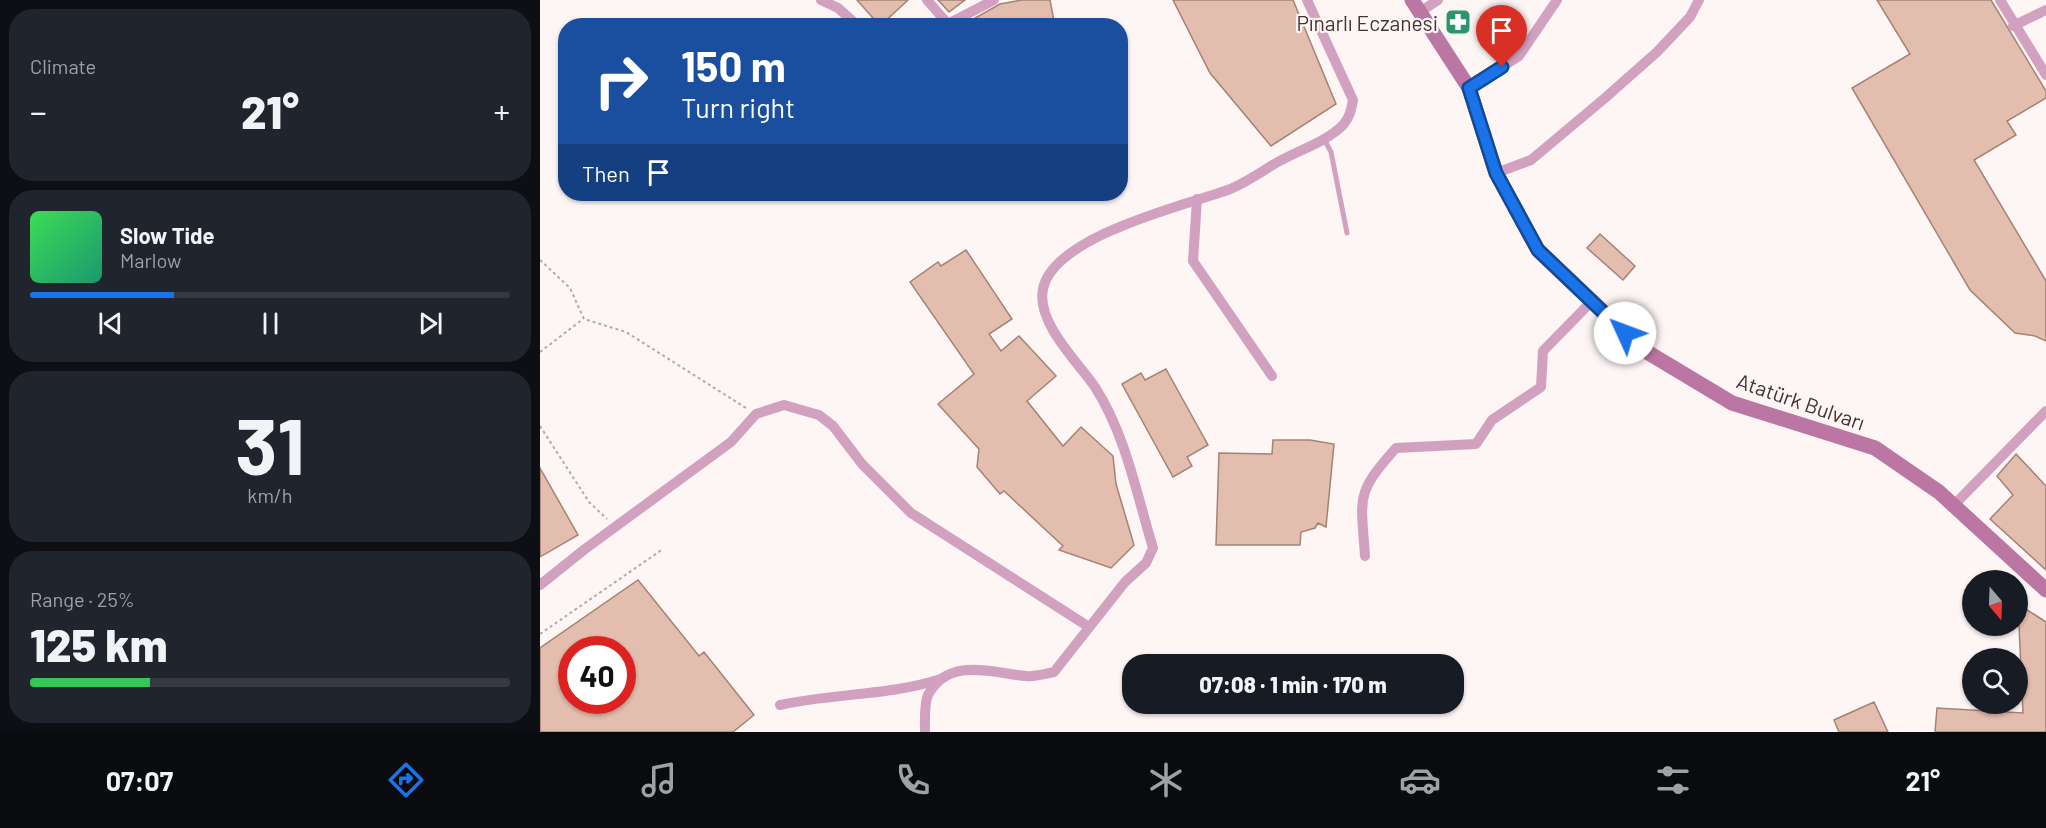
<!DOCTYPE html>
<html lang="en">
<head>
<meta charset="utf-8">
<style>
	body { margin:0; font-family:Barlow,sans-serif; background:#20242c; color:#f1f3f6; height:100vh; display:flex; flex-direction:column; font-size:22px; white-space:nowrap }
	* { box-sizing:border-box; margin:0 }
	p { font-size:20px; color:#9ea1a6 }
	.icon { flex:none; width:33px; height:33px; fill:none; stroke:currentColor; stroke-width:2; stroke-linecap:round; stroke-linejoin:round }
	.map { position:relative; flex:1; overflow:hidden }
	.details { display:flex; flex-direction:column; gap:9px; padding:9px; background:#0d0f14; width:540px }
	.details>* { flex:none }
	.banner { position:absolute; left:18px; top:18px; width:570px; height:183px; border-radius:24px; box-shadow:0 2px 4px #0004; background:#1a4fa0; color:#fff; overflow:hidden }
	.needle { width:39px; rotate:161deg }
	.fabs { position:absolute; left:1422px; top:570px; display:grid; gap:12px }
	.fabs a { display:grid; place-items:center; width:66px; height:66px; border-radius:50%; background:#171b24; box-shadow:0 2px 4px #0004; font-size:30px }
	.speed { position:absolute; left:18px; top:636px; display:flex; gap:12px; font-size:30px; font-weight:700; text-align:center }
	.speed>* { display:grid; place-content:center; width:78px; height:78px; border-radius:50%; background:#171b24; box-shadow:0 2px 4px #0004; line-height:1 }
	.speed .limit { border:9px solid #d22; background:#fff; color:#111 }
	.pin { position:absolute; display:grid; place-items:center; width:51px; height:51px; color:#fff; margin:-62px -26px; border-radius:50% 50% 50% 0; rotate:-45deg; box-shadow:0 0 6px #0007 }
	.pin .icon { rotate:45deg }
	.me { position:absolute; width:66px; margin:-33px; rotate:313deg; stroke-linejoin:round; filter:drop-shadow(0 0 4px #0008) }
	.turn { display:flex; align-items:center; gap:21px; height:126px; padding:0 24px; font-size:27px }
	.turn .icon { width:78px; height:78px; stroke-width:2.5 }
	.turn b { display:block; font-size:42px; line-height:51px }
	.then { display:flex; align-items:center; height:57px; padding:0 24px; background:#0003; gap:12px; font-size:22px }
	.big { font-size:45px; font-weight:800; line-height:1.1 }
	.details .widget { flex:1; display:flex; flex-direction:column; justify-content:center; gap:9px; min-width:0; padding:0 21px; border-radius:24px; background:#20242c }
	.details .dial { align-items:center; gap:0 }
	.dial b { font-size:78px; line-height:1 }
	.song { display:flex; align-items:center; gap:18px }
	.cover { width:72px; height:72px; border-radius:9px; background:linear-gradient(135deg,hsl(130 70% 55%),hsl(160 70% 35%)) }
	.played { height:6px; border-radius:3px; background:linear-gradient(90deg,#1a73e8 30%,#363941 30%) }
	.keys { display:flex; justify-content:space-around; direction:ltr }
	.heat { display:flex; justify-content:space-between; align-items:center; font-size:33px; direction:ltr }
	.charge { height:9px; border-radius:4px; background:linear-gradient(90deg,#34c759 25%,#363941 0) }
	.trip { position:absolute; left:582px; top:654px; width:342px; height:60px; border-radius:24px; background:#171b24; box-shadow:0 2px 4px #0004; font-weight:800; line-height:60px; text-align:center }
	.dock { display:flex; height:96px; justify-content:space-around; align-items:center; background:#090b0e; color:#9ea1a6 }
	.dock .icon { width:42px; height:42px }
	.dock .on { color:#1a73e8 }
	.dock b { font-size:27px; color:#f1f3f6 }
	main { display:flex; flex:1; min-height:0 }
	.map>svg:first-child { display:block }
	.building { fill:#e3bdad; stroke:#a68273; stroke-width:1.5; fill-rule:evenodd }
	.lines { fill:none; stroke-linecap:round; stroke-linejoin:round }
	.path { stroke:#b5a9a9; stroke-width:2; stroke-dasharray:3 3; stroke-linecap:butt }
	.lane { stroke:#d2a1bf; stroke-width:5 }
	.street { stroke:#d2a1bf; stroke-width:10 }
	.secondary { stroke:#bc76a3; stroke-width:15 }
	.route-casing { stroke:#114b97; stroke-width:15 }
	.route { stroke:#1a73e8; stroke-width:10 }
	.labels { text-anchor:middle; dominant-baseline:central; stroke-width:4.5; stroke-linejoin:round; paint-order:stroke }
	.poi-label { font-size:21px; fill:#443334; stroke:#fef5f5; text-anchor:end }
	.street-label { font-size:21px; fill:#443334; stroke:#fef5f5 }
</style>
</head>
<body>
<main>
<section class="details">
<div class="widget"><p>Climate</p>
<div class="heat"><a>−</a><b class="big">21°</b><a>+</a></div>
</div>
<div class="widget">
<div class="song"><i class="cover"></i><div><b>Slow Tide</b><p>Marlow</p></div></div>
<div class="played"></div>
<div class="keys"><svg class="icon" aria-label="previous" viewBox="0 0 24 24"><path d="M18 5L8 12l10 7zM5 5v14"/></svg><svg class="icon" aria-label="pause" viewBox="0 0 24 24"><path d="M8 5v14M16 5v14"/></svg><svg class="icon" aria-label="next" viewBox="0 0 24 24"><path d="M6 5l10 7-10 7zM19 5v14"/></svg></div>
</div>
<div class="widget dial"><b>31</b><p>km/h</p></div>
<div class="widget"><p>Range · 25%</p><b class="big">125 km</b><div class="charge"></div></div>
</section>
<div class="map">
<svg width="1506" height="732" viewBox="0 0 1506 732">
	<rect width="100%" height="100%" fill="#fef5f5"/>
	<!-- building -->
	<path class="building" d="M317 0H368L340 26Z
		M398 0H425L409 12Z
		M482 0H510L515 26H421L460 4Z
		M633 0H753L796 104 731 146 670 73Z
		M1337 0H1451L1506 91V98L1467 121 1476 135 1434 160 1506 281V341L1495 336 1475 333 1430 290 1312 88 1370 54Z
		M1060 234 1095 266 1083 280 1047 248Z
		M426 250 472 319 449 334 461 351 479 336 516 376 487 401 523 446 541 427 573 456 576 484 594 545 571 568 519 550 523 546 464 491 460 494 437 467 439 449 398 404 434 374 370 282 398 262 401 266Z
		M626 369 668 445 647 457 652 466 633 477 582 384 601 373 605 380Z
		M733 440H770L794 444 786 527 778 523 775 528 761 532 760 545H676L679 453 732 454Z
		M1476 454 1506 486V570L1450 519 1473 495 1457 476Z
		M0 468 38 535 0 557Z
		M98 580 159 656 164 652 214 715 193 732H0V648ZM32 650H82V700H32Z
		M1478 604 1506 622V732H1395L1397 708 1483 713Z
		M1334 702 1348 732H1299L1294 720Z"/>
	<g class="lines">
		<!-- path -->
		<path class="path" d="M0 260 30 288 44 319 86 332 206 408
			M0 352 43 319
			M0 426 49 502 67 519
			M0 634 123 549"/>
		<!-- lane -->
		<path class="lane" d="M784 139 791 152 807 233"/>
		<!-- street -->
		<path class="street" d="M281 0 298 8 318 26
			M387 0 408 24
			M1460 0 1506 75
			M878 13 898 0
			M404 26 454 0
			M1473 26 1506 10
			M929 88 979 56 1017 0
			M956 173 991 160 1065 98 1117 52 1150 17 1159 0
			M657 199 653 261 732 376
			M1414 505 1506 411
			M825 556C821 496 815 494 856 448L936 444 952 420 1001 387 1003 351 1052 301
			M0 585 45 549 191 442 216 414 244 405 279 415 293 426 322 464 371 513 549 627
			M240 705C294 693 348 696 401 679
			M385 732C385 722 384 704 388 695 409 655 456 674 486 676 496 677 505 674 514 672L585 582 606 563 613 548C596 492 586 436 555 387 537 361 496 322 503 289 513 237 641 206 685 191 703 185 719 173 736 163 758 150 785 143 803 125 810 117 811 110 813 100L767 0"/>
		<!-- secondary -->
		<path class="secondary" d="M872 0 929 88 956 173 998 250 1102 349 1192 403 1335 448 1399 492 1506 590"/>
	</g>
	<g class="lines">
		<!-- route casing -->
		<g class="route-casing">
			<path id="route" d="M962 67 929 88 956 173 998 250 1085 333"/>
		</g>
		<!-- route -->
		<use href="#route" class="route"/>
	</g>
	<!-- icons -->
	<defs>
		<g id="pharmacy-square" transform="scale(1.35)"><rect x="-9" y="-9" width="18" height="18" rx="4" fill="#2d9470" stroke="#fef5f5"/><path d="M-2-6h4v4h4v4h-4v4h-4v-4h-4v-4h4Z" fill="#fff"/></g>
	</defs>
	<g fill-rule="evenodd">
		<use href="#pharmacy-square" x="918" y="22"/>
	</g>
	<g class="labels">
		<!-- poi labels -->
		<g class="poi-label">
			<text x="898" y="22">Pınarlı Eczanesi</text>
		</g>
		<!-- street labels -->
		<g class="street-label">
			<text transform="translate(1261 401) rotate(19)">Atatürk Bulvarı</text>
		</g>
	</g>
</svg>
<div class="fabs">
<a><svg class="needle" viewBox="-14 -14 28 28"><path d="M0-13l5 13h-10z" fill="#e53935"/><path d="M0 13l5-13h-10z" fill="#9ea1a6"/></svg></a>
<a><svg class="icon" aria-label="search" viewBox="0 0 24 24"><circle cx="10" cy="10" r="6"/><path d="M15 15l6 6"/></svg></a>
</div>
<div class="speed"><div class="limit">40</div></div>
<div class="pin" style="left:962px;top:67px;background:#d93025"><svg class="icon" aria-label="arrive" viewBox="0 0 24 24"><path d="M6 21V4h12l-3 4 3 4H6"/></svg></div>
<svg class="me" style="left:1085px;top:333px" viewBox="-20 -20 40 40"><circle r="19" fill="#fff"/><path d="M0-13L10 11 0 6-10 11z" fill="#1a73e8"/></svg>
<div class="trip">07:08 · 1 min · 170 m</div>
<div class="banner">
<div class="turn"><svg class="icon" aria-label="right" viewBox="0 0 24 24"><path d="M7 20v-9h11M14 6l5 5-5 5"/></svg><div><b>150 m</b>Turn right</div></div>
<div class="then">Then<svg class="icon" aria-label="arrive" viewBox="0 0 24 24"><path d="M6 21V4h12l-3 4 3 4H6"/></svg></div>
</div>
</div>
</main>
<nav class="dock">
<b>07:07</b>
<svg class="icon on" aria-label="directions" viewBox="0 0 24 24"><path d="M12 3l9 9-9 9-9-9zM9 14v-3h6M13 9l2 2-2 2"/></svg>
<svg class="icon" aria-label="music" viewBox="0 0 24 24"><path d="M9 18V5l10-2v13"/><circle cx="6" cy="18" r="3"/><circle cx="16" cy="16" r="3"/></svg>
<svg class="icon" aria-label="phone" viewBox="0 0 24 24"><path d="M5 4h4l2 5-3 2q2 4 5 5l2-3 5 2v4C11 20 4 13 5 4z"/></svg>
<svg class="icon" aria-label="climate" viewBox="0 0 24 24"><path d="M12 3v18M4 7l16 10M4 17L20 7"/></svg>
<svg class="icon" aria-label="car" viewBox="0 0 24 24"><path d="M5 17H2v-5l4-1 3-4h7l3 4 3 1v5h-3M9 17h6M6 11h13"/><circle cx="7" cy="17" r="2"/><circle cx="17" cy="17" r="2"/></svg>
<svg class="icon" aria-label="filters" viewBox="0 0 24 24"><path d="M4 7h16M4 17h16"/><circle cx="9" cy="7" r="2"/><circle cx="15" cy="17" r="2"/></svg>
<b>21°</b>
</nav>
</body>
</html>
